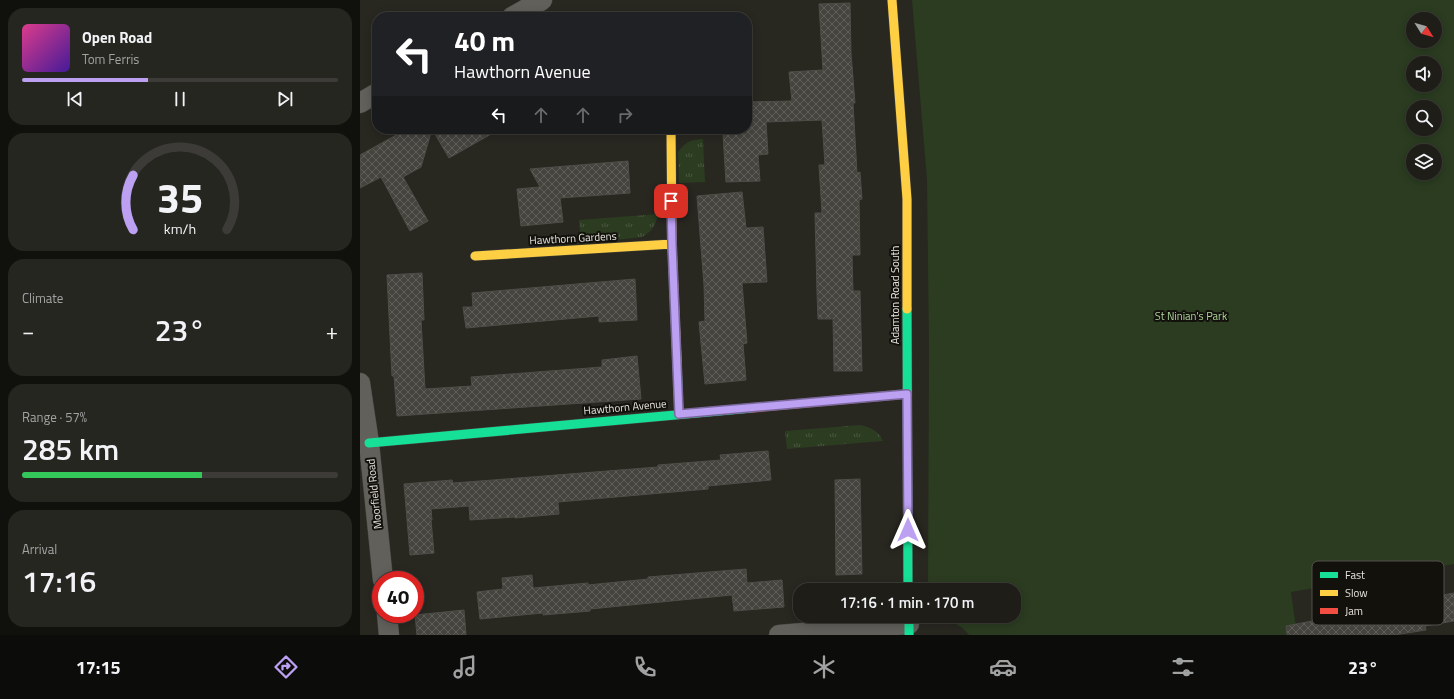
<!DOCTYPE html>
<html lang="en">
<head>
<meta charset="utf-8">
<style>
	body { margin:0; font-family:"Titillium Web",sans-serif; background:#262621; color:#f1f3f6; height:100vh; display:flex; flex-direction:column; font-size:15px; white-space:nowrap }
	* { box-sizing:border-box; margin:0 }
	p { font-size:13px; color:#a1a2a2 }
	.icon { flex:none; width:22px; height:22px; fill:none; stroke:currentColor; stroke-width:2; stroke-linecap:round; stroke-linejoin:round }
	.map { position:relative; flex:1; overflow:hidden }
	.drawer { display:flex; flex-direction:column; gap:8px; padding:8px; background:#10100d; width:360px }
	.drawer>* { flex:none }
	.hud { position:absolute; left:12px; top:12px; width:380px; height:122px; border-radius:16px; box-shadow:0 2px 10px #0003,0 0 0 1px #3c3b37; background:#202124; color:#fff; overflow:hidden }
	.needle { width:26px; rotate:127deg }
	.fabs { position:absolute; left:1046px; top:12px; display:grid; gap:8px }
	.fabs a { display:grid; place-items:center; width:36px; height:36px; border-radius:50%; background:#1e1d18; box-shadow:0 2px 10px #0003,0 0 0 1px #3c3b37; font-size:20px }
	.speed { position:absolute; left:12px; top:571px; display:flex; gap:8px; font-size:20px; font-weight:700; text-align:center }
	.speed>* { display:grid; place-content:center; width:52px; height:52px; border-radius:50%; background:#1e1d18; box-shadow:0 2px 10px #0003,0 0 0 1px #3c3b37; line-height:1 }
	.speed .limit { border:6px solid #d22; background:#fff; color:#111 }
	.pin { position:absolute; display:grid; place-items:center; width:34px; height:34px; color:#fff; margin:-17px; border-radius:8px; box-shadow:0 2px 6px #0006 }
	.me { position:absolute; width:44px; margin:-22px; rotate:0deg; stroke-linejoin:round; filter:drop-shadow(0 0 3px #0008) }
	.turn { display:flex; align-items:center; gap:14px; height:84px; padding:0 16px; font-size:18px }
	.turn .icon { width:52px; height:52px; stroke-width:2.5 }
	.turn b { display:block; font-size:28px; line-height:34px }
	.lanes { display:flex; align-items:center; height:38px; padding:0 16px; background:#0003; justify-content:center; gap:20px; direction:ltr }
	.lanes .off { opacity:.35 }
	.big { font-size:30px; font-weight:600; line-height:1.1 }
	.drawer .widget { flex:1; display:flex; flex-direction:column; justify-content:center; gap:6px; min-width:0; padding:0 14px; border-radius:16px; background:#262621 }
	.drawer .dial { align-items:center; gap:0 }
	.dial svg { height:104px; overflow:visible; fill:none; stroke:#3c3b37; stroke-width:7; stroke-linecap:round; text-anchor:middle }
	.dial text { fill:#f1f3f6; stroke:none }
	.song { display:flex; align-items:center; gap:12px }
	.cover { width:48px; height:48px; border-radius:6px; background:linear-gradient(135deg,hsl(330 70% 55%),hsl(260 70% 35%)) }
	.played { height:4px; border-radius:2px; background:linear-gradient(90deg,#bca0f2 40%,#3c3b37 40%) }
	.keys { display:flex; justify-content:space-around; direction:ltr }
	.heat { display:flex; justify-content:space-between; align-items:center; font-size:22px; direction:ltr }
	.charge { height:6px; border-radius:3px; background:linear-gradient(90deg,#34c759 57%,#3c3b37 0) }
	.trip { position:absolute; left:433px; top:583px; width:228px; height:40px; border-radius:16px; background:#1e1d18; box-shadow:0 2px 10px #0003,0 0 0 1px #3c3b37; font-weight:600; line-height:40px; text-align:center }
	.tab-bar { display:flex; height:64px; justify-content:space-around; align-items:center; background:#0c0c0a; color:#a1a2a2 }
	.tab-bar .icon { width:28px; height:28px }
	.tab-bar .on { color:#bca0f2 }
	.tab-bar b { font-size:18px; color:#f1f3f6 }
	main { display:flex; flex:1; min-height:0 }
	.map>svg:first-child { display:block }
	.grass { fill:url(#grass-tufts) }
	.green { fill:#2b3c21; fill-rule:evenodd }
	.building { fill:url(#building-cross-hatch); stroke:#4f4d47 }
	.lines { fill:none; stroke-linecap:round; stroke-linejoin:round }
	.street-casing { stroke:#44433c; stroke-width:21 }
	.fast-casing { stroke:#44433c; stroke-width:10 }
	.slow-casing { stroke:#44433c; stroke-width:10 }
	.jam-casing { stroke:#44433c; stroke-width:10 }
	.street { stroke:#61605b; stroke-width:20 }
	.fast { stroke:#16e098; stroke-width:9 }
	.slow { stroke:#ffcf43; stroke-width:9 }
	.jam { stroke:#f24e42; stroke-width:9 }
	.route-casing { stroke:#7a689d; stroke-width:10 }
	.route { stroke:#bca0f2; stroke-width:7 }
	.labels { text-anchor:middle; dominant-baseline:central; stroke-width:4; stroke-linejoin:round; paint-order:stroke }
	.street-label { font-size:11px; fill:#e7e5dd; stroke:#13110c }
	.park-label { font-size:11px; fill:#add59b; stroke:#13110c }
	.key { fill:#13110c; stroke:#53514b; stroke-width:1 }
	.key-label { font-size:11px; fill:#e7e5dd }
</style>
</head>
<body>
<main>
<section class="drawer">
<div class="widget">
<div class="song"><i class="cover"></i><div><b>Open Road</b><p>Tom Ferris</p></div></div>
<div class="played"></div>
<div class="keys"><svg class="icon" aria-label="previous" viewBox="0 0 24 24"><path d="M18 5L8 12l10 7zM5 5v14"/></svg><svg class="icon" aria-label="pause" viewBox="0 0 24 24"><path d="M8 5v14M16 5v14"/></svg><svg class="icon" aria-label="next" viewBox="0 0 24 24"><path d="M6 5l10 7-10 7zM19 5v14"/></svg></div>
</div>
<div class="widget dial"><svg viewBox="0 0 100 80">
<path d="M14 69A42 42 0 1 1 86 69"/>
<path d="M14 69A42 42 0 0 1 14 27" stroke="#bca0f2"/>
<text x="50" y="56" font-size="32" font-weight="700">35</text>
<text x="50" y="72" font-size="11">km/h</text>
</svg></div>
<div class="widget"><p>Climate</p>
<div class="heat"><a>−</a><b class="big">23°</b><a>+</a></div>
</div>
<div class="widget"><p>Range · 57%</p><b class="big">285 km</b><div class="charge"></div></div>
<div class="widget"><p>Arrival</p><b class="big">17:16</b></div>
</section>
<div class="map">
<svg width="1094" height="635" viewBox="0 0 1094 635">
	<defs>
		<pattern id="grass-tufts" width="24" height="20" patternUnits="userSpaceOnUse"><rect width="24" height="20" fill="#2b3c21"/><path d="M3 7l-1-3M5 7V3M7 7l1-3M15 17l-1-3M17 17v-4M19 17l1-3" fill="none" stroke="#4a5841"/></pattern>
		<pattern id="building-cross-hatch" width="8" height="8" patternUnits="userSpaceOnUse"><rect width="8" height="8" fill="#46443f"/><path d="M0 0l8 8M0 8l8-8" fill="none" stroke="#615f5a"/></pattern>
	</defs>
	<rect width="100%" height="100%" fill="#282720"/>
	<!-- grass -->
	<path class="grass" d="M343 139 345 182 319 183 318 152C326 142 329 140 343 139Z
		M298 214C296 225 292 232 282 237L221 244 219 220Z
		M500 425C510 427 519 431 523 441L427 449 425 431Z"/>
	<!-- green -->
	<path class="green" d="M552 0H1094V564L931 592 937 635H609C601 624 587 619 574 616H654V590H568L569 348 567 180ZM1053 19H1075V41H1053ZM1053 63H1075V85H1053ZM1053 107H1075V129H1053ZM1053 151H1075V173H1053Z"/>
	<!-- building -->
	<path class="building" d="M490 3 491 53 495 103H493L497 173 500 172 502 199 499 200 500 255H492L493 291H500L502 371H474L473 319H458L457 293 455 213H462L459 165H465L462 120 406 122 408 154 398 155 400 181 366 182 363 134 387 133V102L432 101 429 72 463 70 459 4Z
		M47 129H72L61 167 43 177 68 221 50 231 21 177 0 188V155Z
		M72 129H140L89 158Z
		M268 161 270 193 200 198 203 222 161 226 157 189 180 187 170 169Z
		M382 192 386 228 403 227 407 282 382 283 387 343 383 344 386 380 345 384 339 322 345 321 344 285 337 196Z
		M62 273 64 320H61L65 389 112 386 111 377 242 367V360L277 356 281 399 37 416 34 376H32L27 275Z
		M275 279 277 320 239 322V316L106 328 103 307H113L112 293Z
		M408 451 411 480 348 486V489L198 502 199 514 155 518V517L110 520 109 506 71 509 72 520H71L74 553 50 555 44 484 92 480 93 483 133 480 298 467V465L361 460 360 455Z
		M500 479 502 574 476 575 475 480Z
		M386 569 387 583 422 580 424 607 374 611 372 595 230 609V611L183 615V613L120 619 117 592 143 589 142 578 172 575 173 588 228 583V585L288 579V577Z
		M1094 593V621L1065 626 1066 630 1034 635H927L926 626 983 615 1071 602V597Z
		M104 610 106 635H57L55 615Z"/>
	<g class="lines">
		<!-- street casing -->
		<g class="street-casing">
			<path id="street" d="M152 17 182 0
				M0 103 17 93
				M0 383 9 443 23 580
				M27 614 29 635
				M419 635 549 624"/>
		</g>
		<!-- fast casing -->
		<g class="fast-casing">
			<path id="fast" d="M547 309 548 590
				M317 361 319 414
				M9 443 392 408
				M549 616V635"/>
		</g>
		<!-- slow casing -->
		<g class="slow-casing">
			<path id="slow" d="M532 0 547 199V309
				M311 129 312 244 317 361
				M115 256 312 244"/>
		</g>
		<!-- jam casing -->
		<g class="jam-casing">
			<path id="jam" d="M392 408 547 394"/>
		</g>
		<!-- street -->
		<use href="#street" class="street"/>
		<!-- fast -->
		<use href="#fast" class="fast"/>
		<!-- slow -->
		<use href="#slow" class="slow"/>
		<!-- jam -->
		<use href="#jam" class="jam"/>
	</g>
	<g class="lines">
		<!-- route casing -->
		<g class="route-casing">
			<path id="route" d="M311 201 312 244 319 414 547 394 548 530"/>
		</g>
		<!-- route -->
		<use href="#route" class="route"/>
	</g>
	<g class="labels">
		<!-- street labels -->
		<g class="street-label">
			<text transform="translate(213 238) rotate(-3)">Hawthorn Gardens</text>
			<text transform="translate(535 295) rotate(-90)">Adamton Road South</text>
			<text transform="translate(265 407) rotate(-5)">Hawthorn Avenue</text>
			<text transform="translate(14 494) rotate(-96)">Moorfield Road</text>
		</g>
		<!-- park labels -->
		<g class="park-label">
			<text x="831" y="316">St Ninian's Park</text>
		</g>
	</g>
	<!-- legend -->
	<rect x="952" y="561" width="132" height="64" rx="6" class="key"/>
	<rect x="960" y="572" width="18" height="6" fill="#16e098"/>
	<rect x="960" y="590" width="18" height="6" fill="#ffcf43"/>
	<rect x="960" y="608" width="18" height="6" fill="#f24e42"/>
	<g class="key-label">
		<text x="985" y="579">Fast</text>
		<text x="985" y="597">Slow</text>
		<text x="985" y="615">Jam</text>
	</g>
</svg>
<div class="fabs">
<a><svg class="needle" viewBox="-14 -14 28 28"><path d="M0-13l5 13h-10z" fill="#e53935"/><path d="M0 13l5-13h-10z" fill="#a1a2a2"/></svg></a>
<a><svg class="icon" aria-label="sound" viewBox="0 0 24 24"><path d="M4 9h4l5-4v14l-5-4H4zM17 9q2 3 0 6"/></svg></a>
<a><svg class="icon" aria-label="search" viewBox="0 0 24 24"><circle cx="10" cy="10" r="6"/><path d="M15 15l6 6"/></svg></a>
<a><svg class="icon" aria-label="layers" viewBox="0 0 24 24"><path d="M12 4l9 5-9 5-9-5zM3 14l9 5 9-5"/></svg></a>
</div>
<div class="speed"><div class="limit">40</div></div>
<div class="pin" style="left:311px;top:201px;background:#d93025"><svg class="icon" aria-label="arrive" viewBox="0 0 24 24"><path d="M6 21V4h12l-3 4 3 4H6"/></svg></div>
<svg class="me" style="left:548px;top:530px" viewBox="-20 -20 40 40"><path d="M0-17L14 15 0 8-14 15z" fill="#bca0f2" stroke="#fff" stroke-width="4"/></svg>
<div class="trip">17:16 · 1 min · 170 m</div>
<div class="hud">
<div class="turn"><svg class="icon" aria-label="left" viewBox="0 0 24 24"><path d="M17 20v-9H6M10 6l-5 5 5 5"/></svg><div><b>40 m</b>Hawthorn Avenue</div></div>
<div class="lanes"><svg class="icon" aria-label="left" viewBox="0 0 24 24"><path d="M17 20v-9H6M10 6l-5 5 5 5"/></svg><svg class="icon off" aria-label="ahead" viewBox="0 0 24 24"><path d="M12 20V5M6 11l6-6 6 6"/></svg><svg class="icon off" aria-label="ahead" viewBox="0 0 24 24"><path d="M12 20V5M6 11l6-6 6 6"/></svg><svg class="icon off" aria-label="right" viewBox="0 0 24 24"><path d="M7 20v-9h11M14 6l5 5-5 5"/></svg></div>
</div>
</div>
</main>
<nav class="tab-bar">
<b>17:15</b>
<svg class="icon on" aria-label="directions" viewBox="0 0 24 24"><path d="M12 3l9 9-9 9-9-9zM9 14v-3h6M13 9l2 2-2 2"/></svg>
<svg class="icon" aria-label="music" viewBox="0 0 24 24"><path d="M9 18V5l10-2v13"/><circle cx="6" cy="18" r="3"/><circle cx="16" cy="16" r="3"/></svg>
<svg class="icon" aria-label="phone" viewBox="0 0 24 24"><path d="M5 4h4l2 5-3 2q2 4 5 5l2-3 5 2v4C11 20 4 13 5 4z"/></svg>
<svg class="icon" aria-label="climate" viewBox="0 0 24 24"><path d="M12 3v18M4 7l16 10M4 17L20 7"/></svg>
<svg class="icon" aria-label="car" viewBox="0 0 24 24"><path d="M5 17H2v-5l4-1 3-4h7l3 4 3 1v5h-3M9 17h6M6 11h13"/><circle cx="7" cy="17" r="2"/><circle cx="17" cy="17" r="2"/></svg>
<svg class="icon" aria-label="filters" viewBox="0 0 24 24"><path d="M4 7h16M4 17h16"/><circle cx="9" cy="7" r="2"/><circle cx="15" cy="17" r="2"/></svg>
<b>23°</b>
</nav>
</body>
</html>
